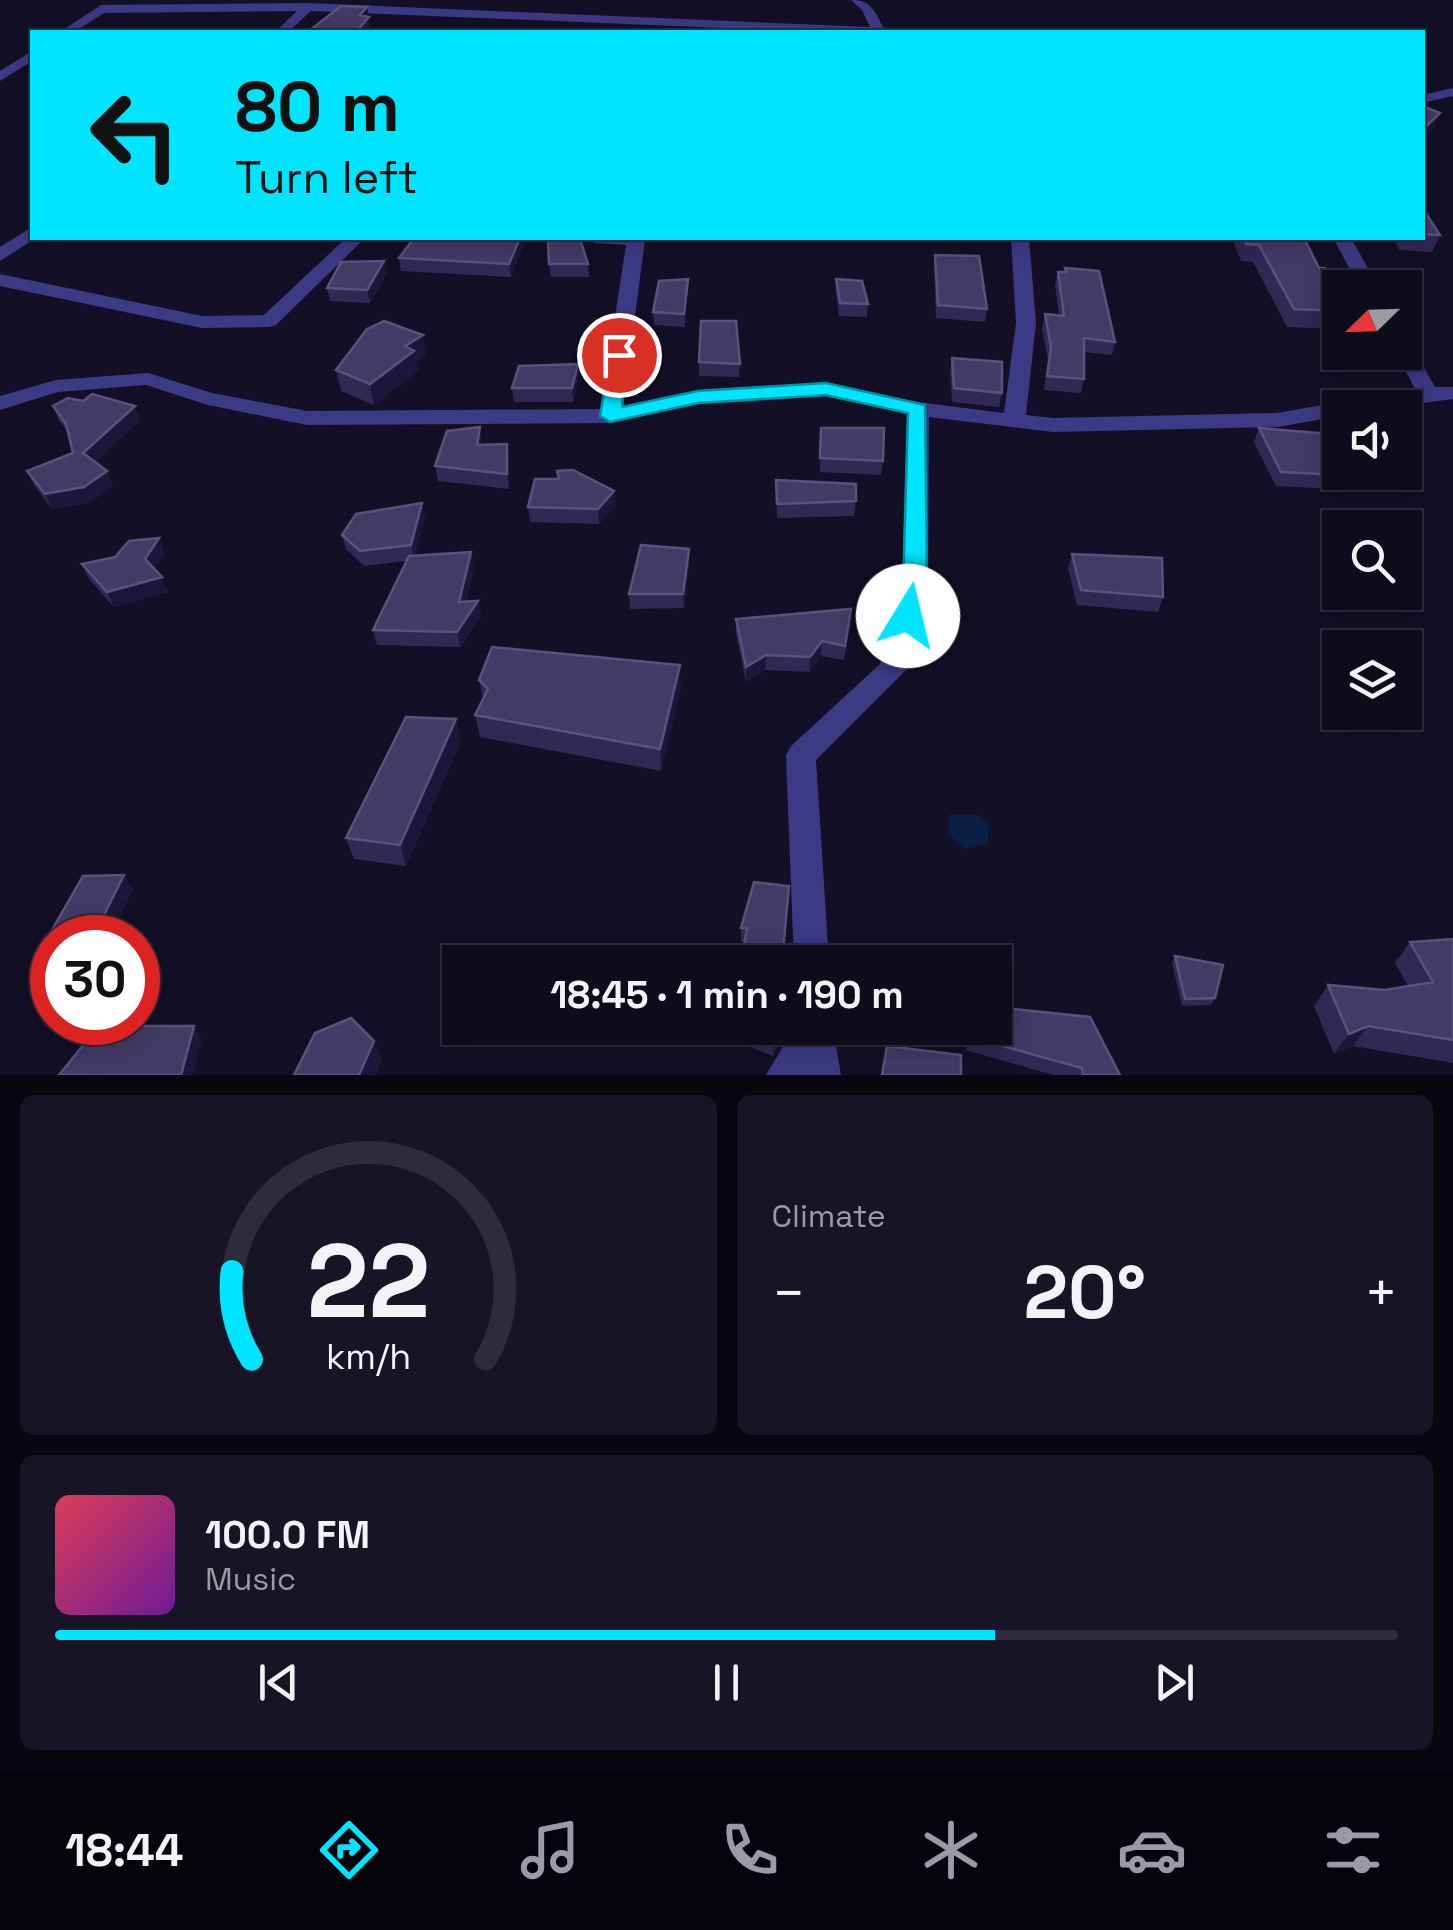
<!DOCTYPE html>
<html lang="en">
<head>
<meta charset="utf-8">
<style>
	body { margin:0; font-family:"Space Grotesk",sans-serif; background:#171425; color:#f1f3f6; height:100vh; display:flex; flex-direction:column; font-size:38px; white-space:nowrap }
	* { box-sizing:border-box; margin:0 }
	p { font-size:32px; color:#9b9ba3 }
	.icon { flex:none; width:55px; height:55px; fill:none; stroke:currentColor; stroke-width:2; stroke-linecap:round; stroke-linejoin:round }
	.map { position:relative; height:1075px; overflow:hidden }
	.details { display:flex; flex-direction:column; gap:20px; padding:20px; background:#08060f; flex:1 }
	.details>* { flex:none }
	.top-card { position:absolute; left:30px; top:30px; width:1395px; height:210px; border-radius:0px; box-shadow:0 5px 25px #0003,0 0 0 2px #2e2b3b; background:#00e5ff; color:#111; overflow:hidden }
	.needle { width:65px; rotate:247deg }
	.tools { position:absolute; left:1322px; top:270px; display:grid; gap:20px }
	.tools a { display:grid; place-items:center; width:100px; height:100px; border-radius:0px; background:#0e0b1c; box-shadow:0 5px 25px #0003,0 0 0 2px #2e2b3b; font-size:50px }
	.speed { position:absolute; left:30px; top:915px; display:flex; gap:20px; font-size:50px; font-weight:700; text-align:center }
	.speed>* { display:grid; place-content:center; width:130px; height:130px; border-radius:50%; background:#0e0b1c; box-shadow:0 5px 25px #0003,0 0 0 2px #2e2b3b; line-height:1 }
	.speed .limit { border:15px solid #d22; background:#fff; color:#111 }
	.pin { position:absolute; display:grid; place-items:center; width:85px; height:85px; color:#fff; margin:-42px; border:5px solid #fff; border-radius:50%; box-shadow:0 2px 10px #0007 }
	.me { position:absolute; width:110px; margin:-55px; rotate:9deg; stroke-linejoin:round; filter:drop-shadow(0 0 8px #0008) }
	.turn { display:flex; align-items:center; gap:35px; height:210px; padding:0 40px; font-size:45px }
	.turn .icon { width:130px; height:130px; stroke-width:2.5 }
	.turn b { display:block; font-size:70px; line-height:85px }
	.big { font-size:75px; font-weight:700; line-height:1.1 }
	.details .tile { flex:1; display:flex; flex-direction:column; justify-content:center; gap:15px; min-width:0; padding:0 35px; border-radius:15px; background:#171425 }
	.details .dial { align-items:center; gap:0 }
	.dial svg { height:260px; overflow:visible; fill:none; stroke:#2e2b3b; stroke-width:7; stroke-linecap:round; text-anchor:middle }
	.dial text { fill:#f1f3f6; stroke:none }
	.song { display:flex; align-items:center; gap:30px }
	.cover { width:120px; height:120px; border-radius:15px; background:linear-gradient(135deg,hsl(350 70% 55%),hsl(280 70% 35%)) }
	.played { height:10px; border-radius:5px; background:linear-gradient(90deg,#00e5ff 70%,#2e2b3b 70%) }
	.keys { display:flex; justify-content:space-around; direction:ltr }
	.heat { display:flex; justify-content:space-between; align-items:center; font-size:55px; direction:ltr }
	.details .tiles { flex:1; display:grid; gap:20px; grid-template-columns:1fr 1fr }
	.tile:last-child { grid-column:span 2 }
	.trip { position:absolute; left:442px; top:945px; width:570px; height:100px; border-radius:0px; background:#0e0b1c; box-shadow:0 5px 25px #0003,0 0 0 2px #2e2b3b; font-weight:700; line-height:100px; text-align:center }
	.tabs { display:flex; height:160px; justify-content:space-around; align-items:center; background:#06040b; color:#9b9ba3 }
	.tabs .icon { width:70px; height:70px }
	.tabs .on { color:#00e5ff }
	.tabs b { font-size:45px; color:#f1f3f6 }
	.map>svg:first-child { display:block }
	.water { fill:#0a1f44 }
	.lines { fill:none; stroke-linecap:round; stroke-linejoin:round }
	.minor { fill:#3d3a85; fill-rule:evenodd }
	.wall { fill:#312854 }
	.shaded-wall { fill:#1d163a }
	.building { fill:#433a66; stroke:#5a527e; stroke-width:2.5 }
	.route { fill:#00e5ff; stroke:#0095a6; stroke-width:2.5 }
</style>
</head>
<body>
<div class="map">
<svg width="1453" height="1075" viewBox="0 0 1453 1075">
	<rect width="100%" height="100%" fill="#130f26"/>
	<!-- water -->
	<path class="water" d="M950 814 979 815 989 824 988 844 965 849 948 834Z"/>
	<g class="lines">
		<!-- minor -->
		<path class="minor" d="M851 0C871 0 874 10 883 27L905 32H821L311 11 288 32H275L297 11 104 13 74 32H60L101 5 308 3 870 27 862 10Z
			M32 51V61L0 81V71Z
			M1453 88V96L1422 103V95Z
			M32 227V238H36L0 261V247Z
			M346 238H365L276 325 269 327 202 328 0 286V274L202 316 264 315Z
			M585 238 645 240 623 407 698 391 826 383 918 402 1004 413 1016 323 1011 238H1029L1036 323 1026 415 1053 418 1277 413 1415 389 1396 352H1405V345L1412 347 1435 387H1453V399L1385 408H1340V416L1277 427 1053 432 929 417 928 589 907 669 816 760 829 962H794L786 756 790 747 880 664 902 589 907 413 826 395 698 403 611 423 307 425 208 405 146 385 58 392 0 410V396L56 380 148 373 212 393 307 411 601 409 626 245 594 243Z
			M1333 238H1351L1379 288H1360Z
			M794 1028H833L841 1075H766Z"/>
	</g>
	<!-- wall -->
	<path class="wall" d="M1422 207 1440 235 1432 252 1399 250 1393 238H1422Z
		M526 238 511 277 401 271 399 258Z
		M1232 238H1304L1319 268 1340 293V329L1287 327 1253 262 1241 261Z
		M935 255 987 309 985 322 936 318 934 267Z
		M549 264H588L589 277H551Z
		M1065 268 1115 342 1112 355 1084 352V379L1081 393 1044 390 1048 360 1042 328 1045 314 1059 315 1055 285 1058 272H1064Z
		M387 274 370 303 330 301 327 288Z
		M688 279 685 327 654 325 653 312Z
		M836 279 868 304 867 317 839 316 836 292Z
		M426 355 416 362 418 371 374 405 341 391 336 370Z
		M952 358 1002 393 999 407 952 402 950 372Z
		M699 362 740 364 739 377 699 376Z
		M578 364 579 378 573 402H514L512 388Z
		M83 401 135 406 140 420 95 462 107 471 113 486 91 502 52 509 34 485 27 471 73 453 68 432 59 421 53 406Z
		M480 427 481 445 509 458V489L438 481 435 466Z
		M821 428 883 461 881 475 820 472Z
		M1259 428 1358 476 1352 490 1276 486 1254 442Z
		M776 480 856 501 854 516 777 518Z
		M614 491 615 506 599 524 530 522 528 507Z
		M425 517 415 555 471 552 474 567 466 602 478 601 481 616 460 647 377 645 373 630 406 561 364 566 346 549 342 535Z
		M689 549V563L684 608 630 609 629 594Z
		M165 552 154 569 168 592 114 607 89 579 82 564Z
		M1072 554 1163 597 1158 612 1077 605 1068 568Z
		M736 619 850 624 844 660 821 656 809 672 765 670 746 682 736 634Z
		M479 680 681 687 661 771 480 737 475 715 483 698Z
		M461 741 406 866 354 859 346 838Z
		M754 882 784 951 741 942V928Z
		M133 889 109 938H57L52 930Z
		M1453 939V1063L1353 1046 1334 1054 1314 1006 1328 985 1385 990 1408 986 1395 963 1410 942Z
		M1175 956 1215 998 1211 1005 1182 1006 1172 963Z
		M730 1028H783L780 1044 773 1056 730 1039Z
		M967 1028H995L1120 1075H1053L966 1050Z"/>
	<!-- shaded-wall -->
	<path class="shaded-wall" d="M367 7 371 27 366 32H356L360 15Z
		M1440 113 1434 128 1422 139V130Z
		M520 238H526L511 277 509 264Z
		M384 261 387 274 370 303 367 290Z
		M688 279V292L685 327 684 314Z
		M423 335 426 355 416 362 418 371 374 405 370 384 405 346Z
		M578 364 579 378 573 402 572 388Z
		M135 406 140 420 90 467 83 453Z
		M480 427 482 441 479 459 477 445Z
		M507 444 509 458V489L507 474Z
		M107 471 113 486 91 502 52 509 45 494Z
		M614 491 615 506 599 524 598 509Z
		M422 503 425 517 414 560 411 545Z
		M159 538 165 552 151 574 145 559Z
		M689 549V563L684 608 683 594Z
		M471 552 474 567 462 617 459 602Z
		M162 577 168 592 114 607 107 592Z
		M478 601 481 616 460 647 457 632Z
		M822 641 821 656 809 672 810 657Z
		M766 655 765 670 746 682V667Z
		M680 665 681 687 661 771 660 749Z
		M456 719 461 741 406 866 400 845Z
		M124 875 133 889 109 938H102L97 929Z
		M194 1026 202 1040 193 1075H181Z
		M1368 1026 1353 1046 1334 1054 1349 1034Z
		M781 1028H783L780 1044 773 1056 774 1042Z
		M374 1041 382 1061 376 1075H359Z"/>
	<!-- building -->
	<path class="building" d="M341 6 367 7 360 15 369 17 356 32H293L295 31H309Z
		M865 29V32H835L834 30Z
		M1422 106 1440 113 1422 130Z
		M1422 207 1440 235 1422 234Z
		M414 238H520L509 264 399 258Z
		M1244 238H1304L1319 268H1325L1340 293V311L1294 309 1259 245 1246 244Z
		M580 239 588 264H549L548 242Z
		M935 255 979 256 987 309 938 305Z
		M384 261 367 290 327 288 341 262Z
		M1065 268 1099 271 1115 342 1084 338V379L1047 376 1051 347 1045 314 1064 316 1058 272H1067Z
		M688 279 684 314 653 312 659 281Z
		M836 279 862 281 868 304 840 303Z
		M384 321 423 335 405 346 414 351 370 384 336 370 367 329Z
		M701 321H736L740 364 699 362Z
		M952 358 1002 362V393L954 388Z
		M578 364 572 388H512L519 366Z
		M92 394 135 406 83 453 107 471 84 487 45 494 27 471 73 453 66 424 53 406 68 398 83 401Z
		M480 427 477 445 507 444V474L435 466 447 431Z
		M821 428H884L883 461 820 458Z
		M1259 428 1330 434 1340 449V472H1356L1358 476 1281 472Z
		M573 470 614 491 598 509 528 507 535 479H559L557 471Z
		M776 480 856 484V501L777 504Z
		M422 503 411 545 360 551 342 535 356 514Z
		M159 538 145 559 162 577 107 592 82 564 115 557 129 541Z
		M641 545 689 549 683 594H629Z
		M471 552 459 602 478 601 457 632 373 630 409 556Z
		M1072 554 1162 558 1163 597 1081 590Z
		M851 609 845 646 822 641 810 657 766 655 746 667 736 619Z
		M492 647 680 665 660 749 475 715 488 689 479 680Z
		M406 717 456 719 400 845 346 838Z
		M124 875 97 929 52 930 83 876Z
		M754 882 789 886 783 951 796 953 794 962H741L747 928H741Z
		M1453 939V1040L1368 1026 1349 1034 1328 985 1385 990 1433 982 1410 942Z
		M1175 956 1223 965 1215 998 1185 999Z
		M995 1007 1090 1017 1120 1075H1083L1082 1068 970 1037 971 1028H995Z
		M351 1018 374 1041 359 1075H294L315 1033Z
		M99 1026H194L181 1075H59Z
		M735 1028H781L774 1042Z
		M887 1046 961 1055V1075H882Z"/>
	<!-- route -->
	<path class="route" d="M619 350 628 355 622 407 698 391 826 383 925 405 927 589 916 622 908 624 896 616 903 589 908 413 826 395 698 403 610 422 600 416 610 355Z"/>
</svg>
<div class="tools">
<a><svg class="needle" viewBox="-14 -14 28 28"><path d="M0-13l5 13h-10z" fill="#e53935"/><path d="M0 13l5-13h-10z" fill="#9b9ba3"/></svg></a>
<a><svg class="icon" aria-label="sound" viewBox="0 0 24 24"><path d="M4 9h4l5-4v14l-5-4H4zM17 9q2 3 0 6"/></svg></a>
<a><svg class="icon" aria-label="search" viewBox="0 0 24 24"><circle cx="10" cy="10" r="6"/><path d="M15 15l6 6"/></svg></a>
<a><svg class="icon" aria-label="layers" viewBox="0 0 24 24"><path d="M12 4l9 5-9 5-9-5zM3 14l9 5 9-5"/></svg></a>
</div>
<div class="speed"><div class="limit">30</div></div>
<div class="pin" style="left:619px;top:355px;background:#d93025"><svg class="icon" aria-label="arrive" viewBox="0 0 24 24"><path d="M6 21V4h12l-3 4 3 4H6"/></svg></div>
<svg class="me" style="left:908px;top:616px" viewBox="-20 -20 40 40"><circle r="19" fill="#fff"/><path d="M0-13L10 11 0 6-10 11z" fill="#00e5ff"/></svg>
<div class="trip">18:45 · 1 min · 190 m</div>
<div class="top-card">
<div class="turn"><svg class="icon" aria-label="left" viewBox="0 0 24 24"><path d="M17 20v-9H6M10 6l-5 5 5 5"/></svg><div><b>80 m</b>Turn left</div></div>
</div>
</div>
<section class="details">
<div class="tiles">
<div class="tile dial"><svg viewBox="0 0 100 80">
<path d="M14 69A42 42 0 1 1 86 69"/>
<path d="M14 69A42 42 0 0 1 8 42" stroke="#00e5ff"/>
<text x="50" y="56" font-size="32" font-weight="700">22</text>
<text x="50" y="72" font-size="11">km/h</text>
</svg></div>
<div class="tile"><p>Climate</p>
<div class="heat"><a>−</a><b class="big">20°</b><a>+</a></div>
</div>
<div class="tile">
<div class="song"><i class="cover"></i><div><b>100.0 FM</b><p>Music</p></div></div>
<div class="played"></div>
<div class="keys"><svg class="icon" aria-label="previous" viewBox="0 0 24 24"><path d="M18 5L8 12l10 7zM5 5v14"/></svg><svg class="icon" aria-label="pause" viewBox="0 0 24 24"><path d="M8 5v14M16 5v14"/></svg><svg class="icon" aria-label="next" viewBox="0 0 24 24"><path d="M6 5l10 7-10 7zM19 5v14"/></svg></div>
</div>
</div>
</section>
<nav class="tabs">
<b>18:44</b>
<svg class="icon on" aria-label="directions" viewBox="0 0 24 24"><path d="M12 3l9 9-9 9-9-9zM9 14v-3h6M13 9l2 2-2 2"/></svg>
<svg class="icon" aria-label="music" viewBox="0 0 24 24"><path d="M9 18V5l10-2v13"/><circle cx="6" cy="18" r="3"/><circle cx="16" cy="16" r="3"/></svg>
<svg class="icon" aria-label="phone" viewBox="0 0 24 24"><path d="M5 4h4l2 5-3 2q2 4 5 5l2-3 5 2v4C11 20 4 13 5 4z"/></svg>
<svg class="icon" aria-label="climate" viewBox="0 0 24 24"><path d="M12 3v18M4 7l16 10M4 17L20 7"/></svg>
<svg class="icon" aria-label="car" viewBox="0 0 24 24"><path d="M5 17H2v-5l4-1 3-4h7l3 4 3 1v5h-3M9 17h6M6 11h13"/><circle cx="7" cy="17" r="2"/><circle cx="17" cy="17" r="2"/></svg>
<svg class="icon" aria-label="filters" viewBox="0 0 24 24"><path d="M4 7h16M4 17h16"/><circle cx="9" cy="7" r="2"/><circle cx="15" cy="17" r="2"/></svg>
</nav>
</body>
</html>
